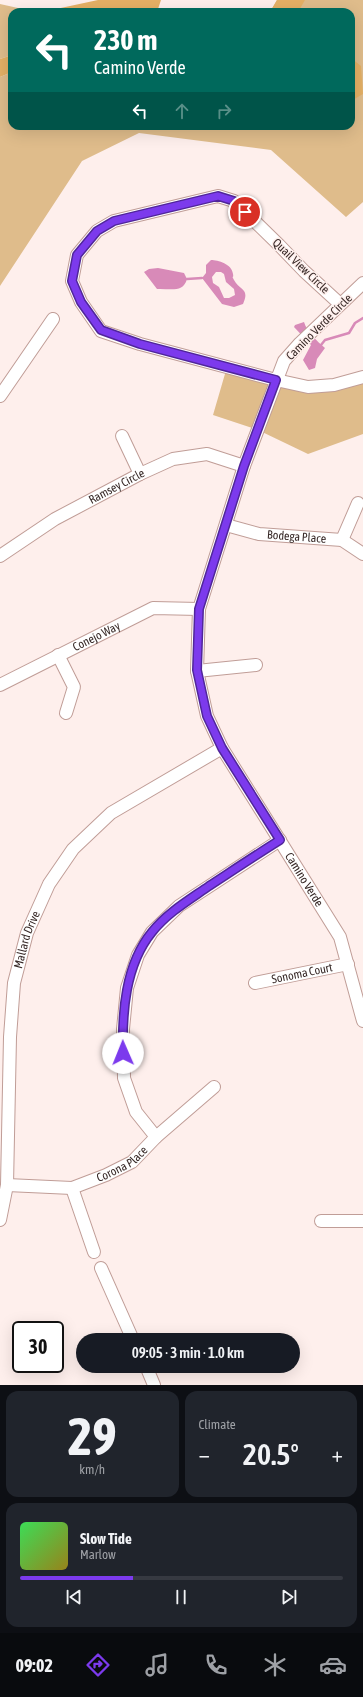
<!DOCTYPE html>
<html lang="en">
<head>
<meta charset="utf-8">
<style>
	body { margin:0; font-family:"Asap Condensed",sans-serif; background:#20242c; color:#f1f3f6; height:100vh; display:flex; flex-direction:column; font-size:15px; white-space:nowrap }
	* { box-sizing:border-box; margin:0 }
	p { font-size:13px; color:#9ea1a6 }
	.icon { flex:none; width:22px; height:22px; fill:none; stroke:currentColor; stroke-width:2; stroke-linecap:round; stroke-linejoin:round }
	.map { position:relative; height:1385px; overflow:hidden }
	.sheet { display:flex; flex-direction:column; gap:6px; padding:6px; background:#0d0f14; flex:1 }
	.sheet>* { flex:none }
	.banner { position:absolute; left:8px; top:8px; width:347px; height:122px; border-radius:12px; box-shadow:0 4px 16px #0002; background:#00695c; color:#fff; overflow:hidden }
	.speed { position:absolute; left:12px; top:1321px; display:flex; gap:8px; font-size:20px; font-weight:700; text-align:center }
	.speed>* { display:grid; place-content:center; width:52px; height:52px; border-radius:50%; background:#171b24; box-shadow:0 4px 16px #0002; line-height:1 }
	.speed .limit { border:2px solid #111; border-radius:6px; background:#fff; color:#111 }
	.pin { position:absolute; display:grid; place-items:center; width:34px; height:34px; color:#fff; margin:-17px; border:2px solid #fff; border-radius:50%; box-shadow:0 1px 4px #0007 }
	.me { position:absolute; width:44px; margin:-22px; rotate:359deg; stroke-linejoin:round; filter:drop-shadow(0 0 3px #0008) }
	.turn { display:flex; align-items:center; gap:14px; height:84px; padding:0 20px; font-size:18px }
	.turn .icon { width:52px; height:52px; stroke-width:2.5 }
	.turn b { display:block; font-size:28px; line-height:34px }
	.lanes { display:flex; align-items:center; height:38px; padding:0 20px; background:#0003; justify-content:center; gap:20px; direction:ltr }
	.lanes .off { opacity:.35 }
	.big { font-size:30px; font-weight:600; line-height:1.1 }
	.sheet .widget { flex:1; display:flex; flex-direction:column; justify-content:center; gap:6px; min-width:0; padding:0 14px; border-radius:12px; background:#20242c }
	.sheet .dial { align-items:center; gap:0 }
	.dial b { font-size:52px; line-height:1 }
	.song { display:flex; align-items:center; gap:12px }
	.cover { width:48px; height:48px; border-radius:6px; background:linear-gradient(135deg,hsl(130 70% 55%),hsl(50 70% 35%)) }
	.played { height:4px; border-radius:2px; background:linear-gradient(90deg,#7c3aed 35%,#363941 35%) }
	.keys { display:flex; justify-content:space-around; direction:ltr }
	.heat { display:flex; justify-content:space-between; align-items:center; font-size:22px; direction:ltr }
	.sheet .tiles { flex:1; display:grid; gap:6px; grid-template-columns:1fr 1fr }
	.widget:last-child { grid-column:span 2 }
	.trip { position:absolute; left:76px; top:1333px; width:224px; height:40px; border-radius:20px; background:#171b24; box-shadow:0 4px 16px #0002; font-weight:600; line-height:40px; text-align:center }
	.tabs { display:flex; height:64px; justify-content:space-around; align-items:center; background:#090b0e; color:#9ea1a6 }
	.tabs .icon { width:28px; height:28px }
	.tabs .on { color:#7c3aed }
	.tabs b { font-size:18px; color:#f1f3f6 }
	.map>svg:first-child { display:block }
	.green { fill:#dfbc8b }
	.forest { fill:#e4b065 }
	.water { fill:#d88ab8; fill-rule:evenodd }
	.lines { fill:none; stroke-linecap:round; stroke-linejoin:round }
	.stream { stroke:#d88ab8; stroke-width:2.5 }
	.minor-casing { stroke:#c09d97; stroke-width:14 }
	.minor { stroke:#fff; stroke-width:12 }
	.route-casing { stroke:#51269a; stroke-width:10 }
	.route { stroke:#7c3aed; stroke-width:7 }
	.labels { text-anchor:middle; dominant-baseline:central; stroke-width:3; stroke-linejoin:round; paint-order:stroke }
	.street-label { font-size:12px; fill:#372927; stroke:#feefec }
</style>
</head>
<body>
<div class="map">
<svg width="363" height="1385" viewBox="0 0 363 1385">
	<rect width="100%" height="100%" fill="#feefec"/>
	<!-- green -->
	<path class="green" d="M277 0H363V202L346 217 271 150 139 133 82 161 0 286V77L12 72V126H351V12H270Z
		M0 4 36 12H12V55L0 59Z
		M227 367 308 387 363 377V434L308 454 258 430 213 415Z"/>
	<!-- forest -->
	<path class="forest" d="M98 0H161L157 12H42Z
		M277 0H305L298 12H270Z
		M12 55V72L0 77V59Z
		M351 58 361 66 363 94 351 101Z"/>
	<!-- water -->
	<path class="water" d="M211 260C218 260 232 264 233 274 234 279 231 275 234 280 240 291 250 288 243 304L234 307 222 304 202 278 206 273V265ZM216 272H221L224 274 226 282 234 289 235 295 229 298H224L219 287 213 283 212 277Z
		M158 268 184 273 187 279C183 294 168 288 157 289L144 272 149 269Z
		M304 322C307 332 317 341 325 348L317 359 315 368 309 370 303 360 311 345 294 327 295 325Z"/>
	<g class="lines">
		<!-- stream -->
		<path class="stream" d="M187 279 202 278
			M321 345 325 340 349 333 355 323 363 318"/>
		<!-- minor casing -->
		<g class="minor-casing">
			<g id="minor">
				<path id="s1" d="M363 283 300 343 284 361 244 466 199 609 197 671 207 716 222 748 340 937 363 1021"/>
				<path d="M340 304 304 271 279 245 234 201 218 196 114 221 97 231 77 255 72 281 81 302 101 331 140 344 276 380 308 387 334 385 363 377"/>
				<path d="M0 396 53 319"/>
				<path d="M122 436 140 474"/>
				<path id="s2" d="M226 525 259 534 342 540 363 554"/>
				<path d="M342 540 358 503"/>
				<path id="s3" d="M0 556 55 519 140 474 173 459 207 454 244 466"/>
				<path d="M58 655 74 687 66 713"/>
				<path d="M197 671 256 665"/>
				<path id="s4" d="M0 685 153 608 199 609"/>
				<path id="s5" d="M255 983 348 964"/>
				<path d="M156 1137 136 1112 124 1078 123 1029 127 988 138 955 152 932 179 906 280 840"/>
				<path id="s6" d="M7 1185 72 1188 106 1175 132 1162 156 1137 214 1087"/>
				<path d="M72 1188 94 1252"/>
				<path id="s7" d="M0 1220 7 1185 10 1037 14 983 27 933 49 884 73 849 111 813 222 748"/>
				<path d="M321 1221H363"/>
				<path d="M101 1268 133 1340"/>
				<path d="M146 1366 154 1385"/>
			</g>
		</g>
		<!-- minor -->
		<use href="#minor" class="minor"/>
	</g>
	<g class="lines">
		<!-- route casing -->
		<g class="route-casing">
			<path id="route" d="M123 1053C122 1013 125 965 152 932 167 913 189 900 209 886 232 871 256 855 280 840L222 748 207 716 197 670 199 609 244 466 276 380 140 344 101 330 81 302 72 281 77 255 97 231 114 221 218 196 234 201 245 212"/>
		</g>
		<!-- route -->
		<use href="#route" class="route"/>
	</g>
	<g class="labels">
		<!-- street labels -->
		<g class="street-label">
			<text transform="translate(301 266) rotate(44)">Quail View Circle</text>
			<text transform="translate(319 327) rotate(-45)">Camino Verde Circle</text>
			<text stroke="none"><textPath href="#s3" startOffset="136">Ramsey Circle</textPath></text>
			<text stroke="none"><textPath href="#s2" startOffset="72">Bodega Place</textPath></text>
			<text stroke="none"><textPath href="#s4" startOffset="108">Conejo Way</textPath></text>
			<text stroke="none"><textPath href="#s1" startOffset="672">Camino Verde</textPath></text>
			<text stroke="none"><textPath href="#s7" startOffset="283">Mallard Drive</textPath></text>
			<text stroke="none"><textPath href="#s5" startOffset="48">Sonoma Court</textPath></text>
			<text stroke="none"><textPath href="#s6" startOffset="121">Corona Place</textPath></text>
		</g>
	</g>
</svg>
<div class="speed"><div class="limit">30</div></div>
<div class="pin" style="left:245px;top:212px;background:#d93025"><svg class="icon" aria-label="arrive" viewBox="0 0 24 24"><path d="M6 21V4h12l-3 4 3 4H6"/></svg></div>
<svg class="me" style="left:123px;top:1053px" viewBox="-20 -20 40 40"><circle r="19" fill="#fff"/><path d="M0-13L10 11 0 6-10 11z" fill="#7c3aed"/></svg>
<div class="trip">09:05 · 3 min · 1.0 km</div>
<div class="banner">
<div class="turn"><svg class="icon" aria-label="left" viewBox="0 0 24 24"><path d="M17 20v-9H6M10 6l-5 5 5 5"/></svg><div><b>230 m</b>Camino Verde</div></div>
<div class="lanes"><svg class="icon" aria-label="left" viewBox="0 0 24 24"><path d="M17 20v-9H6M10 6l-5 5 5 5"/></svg><svg class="icon off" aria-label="ahead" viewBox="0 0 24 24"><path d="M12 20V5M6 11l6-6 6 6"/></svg><svg class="icon off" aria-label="right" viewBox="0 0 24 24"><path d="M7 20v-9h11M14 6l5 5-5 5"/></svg></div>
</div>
</div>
<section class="sheet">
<div class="tiles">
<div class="widget dial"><b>29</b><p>km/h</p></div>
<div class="widget"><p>Climate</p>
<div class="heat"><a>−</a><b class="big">20.5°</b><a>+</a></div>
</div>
<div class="widget">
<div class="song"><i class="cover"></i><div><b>Slow Tide</b><p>Marlow</p></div></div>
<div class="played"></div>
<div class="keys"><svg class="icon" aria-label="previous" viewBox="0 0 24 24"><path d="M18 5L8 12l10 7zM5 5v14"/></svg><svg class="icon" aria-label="pause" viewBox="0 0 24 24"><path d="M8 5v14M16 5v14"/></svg><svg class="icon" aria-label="next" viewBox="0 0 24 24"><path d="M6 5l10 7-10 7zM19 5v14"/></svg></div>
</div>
</div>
</section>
<nav class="tabs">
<b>09:02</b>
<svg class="icon on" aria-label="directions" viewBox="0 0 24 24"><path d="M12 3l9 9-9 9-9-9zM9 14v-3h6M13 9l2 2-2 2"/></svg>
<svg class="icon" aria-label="music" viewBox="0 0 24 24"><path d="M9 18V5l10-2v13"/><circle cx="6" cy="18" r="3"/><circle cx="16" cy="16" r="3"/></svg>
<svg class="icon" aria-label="phone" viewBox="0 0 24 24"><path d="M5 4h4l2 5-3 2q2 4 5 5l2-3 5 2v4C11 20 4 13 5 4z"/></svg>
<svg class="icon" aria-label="climate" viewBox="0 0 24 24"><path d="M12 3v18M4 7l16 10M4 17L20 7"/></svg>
<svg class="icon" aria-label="car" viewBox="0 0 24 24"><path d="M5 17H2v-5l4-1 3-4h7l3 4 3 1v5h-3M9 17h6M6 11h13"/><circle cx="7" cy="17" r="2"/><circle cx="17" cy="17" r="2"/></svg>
</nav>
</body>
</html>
